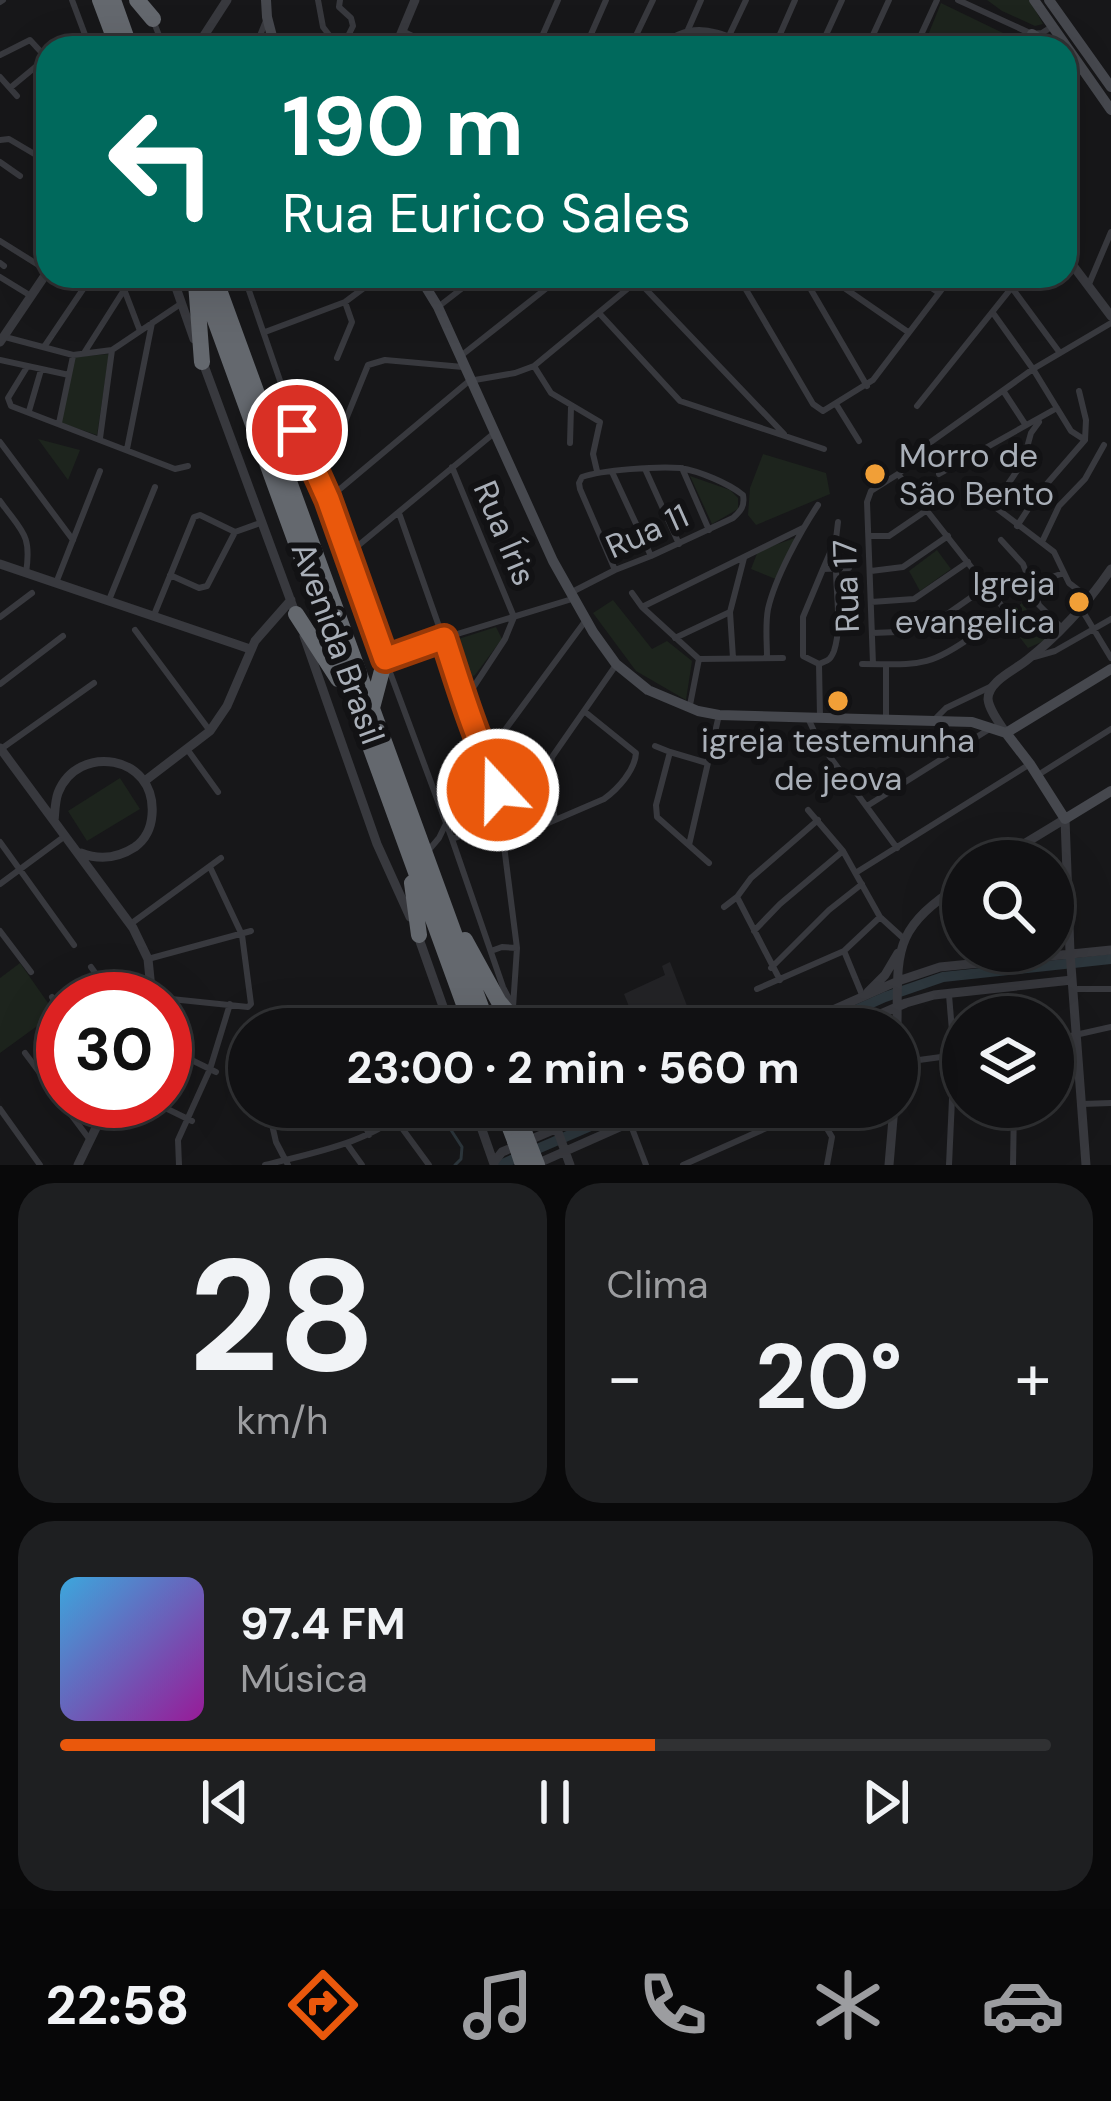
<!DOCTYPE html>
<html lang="pt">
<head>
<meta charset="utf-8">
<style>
	body { margin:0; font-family:"DM Sans",sans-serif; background:#1e1f21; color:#f1f3f6; height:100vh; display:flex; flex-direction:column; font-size:45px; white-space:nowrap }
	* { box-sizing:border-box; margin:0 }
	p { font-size:39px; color:#9c9da0 }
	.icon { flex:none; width:66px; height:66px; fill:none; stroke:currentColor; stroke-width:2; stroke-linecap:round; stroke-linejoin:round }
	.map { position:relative; height:1165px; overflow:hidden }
	.panel { display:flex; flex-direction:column; gap:18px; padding:18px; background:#09090a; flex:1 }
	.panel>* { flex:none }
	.guide { position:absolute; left:36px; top:36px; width:1041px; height:252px; border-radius:36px; box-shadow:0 12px 48px #0002,0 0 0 3px #303133; background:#00695c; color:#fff; overflow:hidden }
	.controls { position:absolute; left:942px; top:840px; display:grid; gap:24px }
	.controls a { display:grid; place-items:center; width:132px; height:132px; border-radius:50%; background:#111113; box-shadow:0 12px 48px #0002,0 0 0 3px #303133; font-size:60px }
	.speed { position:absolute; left:36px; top:972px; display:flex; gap:24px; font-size:60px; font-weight:700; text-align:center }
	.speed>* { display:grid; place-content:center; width:156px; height:156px; border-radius:50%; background:#111113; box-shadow:0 12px 48px #0002,0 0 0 3px #303133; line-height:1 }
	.speed .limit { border:18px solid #d22; background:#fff; color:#111 }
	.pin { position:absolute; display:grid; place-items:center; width:102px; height:102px; color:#fff; margin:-51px; border:6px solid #fff; border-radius:50%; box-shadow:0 3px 12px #0007 }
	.me { position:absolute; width:132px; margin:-66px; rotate:339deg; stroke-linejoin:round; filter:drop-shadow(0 0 9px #0008) }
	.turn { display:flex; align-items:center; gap:42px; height:252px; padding:0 48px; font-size:54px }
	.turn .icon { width:156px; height:156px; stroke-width:2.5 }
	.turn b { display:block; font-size:84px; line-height:102px }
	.big { font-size:90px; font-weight:700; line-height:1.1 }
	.panel .widget { flex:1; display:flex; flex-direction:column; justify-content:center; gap:18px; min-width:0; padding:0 42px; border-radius:36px; background:#1e1f21 }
	.panel .dial { align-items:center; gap:0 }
	.dial b { font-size:156px; line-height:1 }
	.song { display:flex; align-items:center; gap:36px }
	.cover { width:144px; height:144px; border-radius:18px; background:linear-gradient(135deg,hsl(200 70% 55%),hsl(300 70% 35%)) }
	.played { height:12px; border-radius:6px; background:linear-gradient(90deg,#ea580c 60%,#303133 60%) }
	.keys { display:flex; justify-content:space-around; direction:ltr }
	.heat { display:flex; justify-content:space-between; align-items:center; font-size:66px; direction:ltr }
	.panel .tiles { flex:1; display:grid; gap:18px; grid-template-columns:1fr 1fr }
	.widget:last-child { grid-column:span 2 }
	.trip { position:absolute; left:228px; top:1008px; width:690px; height:120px; border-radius:60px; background:#111113; box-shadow:0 12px 48px #0002,0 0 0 3px #303133; font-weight:700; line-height:120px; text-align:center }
	.menu { display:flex; height:192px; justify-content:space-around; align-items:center; background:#070708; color:#9c9da0 }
	.menu .icon { width:84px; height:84px }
	.menu .on { color:#ea580c }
	.menu b { font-size:54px; color:#f1f3f6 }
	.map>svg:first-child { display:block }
	.built { fill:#232326 }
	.green { fill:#1d241d }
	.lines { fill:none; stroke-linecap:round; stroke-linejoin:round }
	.stream { stroke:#2d373d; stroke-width:3 }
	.river { stroke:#2d373d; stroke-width:10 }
	.minor { stroke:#38393e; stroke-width:6 }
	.tertiary { stroke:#38393e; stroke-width:9 }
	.secondary { stroke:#46484e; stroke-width:10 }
	.motorway { stroke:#64686e; stroke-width:16 }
	.motorway-bridge { stroke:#64686e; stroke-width:16 }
	.route-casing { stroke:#983908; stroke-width:30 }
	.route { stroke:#ea580c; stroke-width:21 }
	.poi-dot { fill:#f19f37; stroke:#121214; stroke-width:4.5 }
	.labels { text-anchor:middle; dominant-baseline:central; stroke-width:12; stroke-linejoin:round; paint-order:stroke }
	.poi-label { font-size:33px; fill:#a9afb8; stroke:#121214; text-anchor:start }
	.street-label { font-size:33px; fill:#a9afb8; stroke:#121214 }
</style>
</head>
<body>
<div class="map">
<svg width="1111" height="1165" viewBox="0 0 1111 1165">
	<rect width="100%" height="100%" fill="#171719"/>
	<!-- built -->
	<path class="built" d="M670 962 696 1029H638L624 994 665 975 662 966Z"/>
	<!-- green -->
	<path class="green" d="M987 0H1030L1043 24 1035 26 1002 11Z
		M941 3 1034 48H929L924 45Z
		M109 354 97 435 61 423 74 357Z
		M38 439 80 450 68 480Z
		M763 454 826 473 830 494 756 525 748 515 750 488Z
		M690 476 730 490 738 498V509L712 524Z
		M795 538 778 580 751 569 758 551Z
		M937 550 951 569 920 591 909 571Z
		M613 600 652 649 667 641 692 661 686 700 636 671 593 613Z
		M1022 603 1048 639 1028 648 1004 617Z
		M496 627 502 639 475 675 466 681 452 641Z
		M488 768 493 786 494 816 454 831 450 815Z
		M120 778 140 809 87 841 68 811Z
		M20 963 55 1013 0 1053V978Z
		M604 1005 613 1029H574L571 1020Z"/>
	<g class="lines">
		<!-- stream -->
		<path class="stream" d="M436 1107 462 1147 461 1159 455 1165"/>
		<!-- river -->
		<path class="river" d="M813 1029 885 997 943 977 1111 959
			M500 1165 635 1107"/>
		<!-- minor -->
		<path class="minor" d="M72 0 90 48
			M318 0 323 27 339 48
			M340 0 339 7 351 18 353 26 342 48
			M958 0 1032 34 1042 33 1053 26
			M0 2 3 0
			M153 20 164 48
			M402 31 438 48
			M687 32 701 0
			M728 38 746 0
			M255 48 267 18
			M537 48 558 0
			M585 48 606 0
			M630 48 653 0
			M774 48 795 0
			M820 48 842 0
			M867 48 889 0
			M915 48 937 0
			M0 55 30 40 42 53 39 64 10 88
			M0 77 17 96
			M0 140 9 139 48 162
			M0 162 20 176
			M44 214 48 217
			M0 241 48 271
			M0 263 4 266
			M119 276 140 331
			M244 276 297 430 328 499 384 655
			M738 276 813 404 823 411 873 380 952 276
			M803 276 867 386
			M827 276 908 332
			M914 276 939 293
			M0 277 31 296
			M638 281 784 434
			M1089 284 1111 232
			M1012 288 1060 353
			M438 307 478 276
			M599 313 680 401 824 449
			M993 313 1033 369 1071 431 1085 440
			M265 332 345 302 380 276
			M5 337 73 355 112 350 182 303
			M44 347 92 276
			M84 353 124 290
			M462 355 562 276
			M337 358 352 322 345 302
			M0 360 69 375
			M534 366 551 393 600 422 593 454 597 471
			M27 367 8 398 11 406 175 469 188 466
			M1004 392 1025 424
			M836 404 859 441
			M917 406 1021 276
			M264 408 290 409
			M29 411 41 370
			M59 423 73 356
			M100 438 112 350
			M0 442 73 540
			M570 443 571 407
			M928 444 1033 369 1111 323
			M127 449 152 323
			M452 467 514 617 505 639 465 700
			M682 468 709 530
			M646 471 679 544
			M612 472 651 556
			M898 474 908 466
			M939 474 1057 408
			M288 476 312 466
			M320 483 368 365 385 360 463 367
			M328 499 469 381 515 373 534 366 643 276
			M0 501C22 532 32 534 26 573
			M987 501 1054 552 1069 583 1090 599
			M993 506 1023 462 1031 433 1039 422
			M399 513 478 737 487 759 494 767
			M1017 526 1038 494 1085 440 1086 420 1079 391
			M869 536H889L927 510
			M1001 540 1023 564 1039 605 1063 629
			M1042 542 1059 506 1085 479 1104 445
			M348 554 493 434
			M823 569 836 539 838 522
			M871 571 903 567 948 536
			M170 575 199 588 207 586 235 532
			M56 583 100 471
			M1030 584 1064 573
			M572 592 615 570 651 556 733 518C741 511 745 506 743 495 728 483 699 471 680 468 658 466 602 470 582 477L579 483 580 489 615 570
			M632 593 642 607 699 659 783 658
			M109 600 155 487
			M871 602 914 599 968 562
			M642 607 803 528
			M1082 610 1111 658
			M154 615 194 517 200 515 235 532 263 522
			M0 617 32 593
			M135 630 210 731
			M872 633 923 631 986 587
			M675 638 730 612
			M767 657C767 642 765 625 768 609 775 578 800 532 818 505
			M1034 657 1055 651 1111 619
			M388 658 444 638 572 599
			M733 658 730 612 744 558
			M819 664C828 660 830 661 834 651 842 627 836 594 836 569
			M862 664C917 664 927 669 974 635 985 627 996 620 1005 610L898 474 871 491 867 502 873 664
			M388 667 452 839 503 987 513 1007
			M0 684 63 636
			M690 705 699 659
			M820 717 819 664 803 656V617L823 569 849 568
			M808 718 819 742 897 848
			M886 719V665
			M934 720 946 708 990 687
			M655 746 670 752 656 805 657 817 709 863
			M1 749 94 683
			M187 749 218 792
			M670 752 707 763
			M1038 775 1111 729
			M867 806 991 728
			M808 810 843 851 880 917 903 938
			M555 820 548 780 552 757 616 665
			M452 839 502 821
			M0 842 74 945
			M504 842 604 799C618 789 635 770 636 753L584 711
			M689 845 719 715
			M428 851 439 838 455 805 487 759
			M857 872 1030 764
			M0 884 65 836
			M737 897 780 980
			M724 907 737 897 751 878 818 820
			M132 923 221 858
			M0 931 31 972
			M754 931 780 904 843 851
			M491 951 502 947 517 948
			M844 951 863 997
			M148 959 251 931
			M91 967 114 999
			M771 968 829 910 862 884
			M757 989 844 951 880 917
			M1073 989H1111
			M52 997 63 1014
			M152 997 248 1007 251 1004 242 935 210 867
			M513 1007 517 948 494 767 502 734 586 620
			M328 1026 329 1029
			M1053 1040 1111 1027
			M165 1047 216 1072
			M25 1053 90 1140
			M897 1063 963 1054
			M151 1101 192 1121
			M1082 1104 1111 1103
			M268 1107 276 1142 288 1165
			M358 1107 369 1135
			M814 1107 832 1137 827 1165
			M0 1109 40 1165
			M396 1120 429 1165
			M630 1123 646 1165
			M347 1144 362 1165
			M179 1165 178 1140 210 1069 230 1004
			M265 1165C316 1152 370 1143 410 1107
			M683 1165 814 1107
			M949 1165 954 1055 949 995
			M1013 1165 1014 1107"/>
		<!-- tertiary -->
		<path class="tertiary" d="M196 48 227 0
			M395 48 415 0
			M659 48C698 18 717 36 759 48
			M1065 255 1111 316
			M172 276 194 339
			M0 342 48 271
			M202 360 296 615
			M0 564 250 649
			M304 636 377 844 410 917
			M1006 733C1000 724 989 710 988 699 988 681 1015 670 1027 660 1061 633 1087 604 1111 569
			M0 748 133 928 148 959 152 999
			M146 780 210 731 227 706 255 641 291 600
			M54 821C55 811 55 801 58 793 77 743 157 754 152 815 151 828 146 839 135 847 118 858 99 860 81 853
			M996 861 1065 819 1070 952 1086 1165
			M417 933 451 1029
			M868 992 885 975 898 953
			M790 1029 898 981 940 967 1111 950
			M846 1029 906 1003 934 995 1072 980
			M897 1029C898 949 891 930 963 883
			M474 1107 494 1164
			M549 1107 570 1165
			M494 1162 502 1152 606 1107
			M78 1165 109 1101
			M534 1165 665 1107
			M889 1165 894 1107"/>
		<!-- secondary -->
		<path class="secondary" d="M266 0 267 17 275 48
			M1034 0 1111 110
			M1049 0 1111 87
			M1032 34 1054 48
			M419 276 438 307 553 561 593 632 616 664 648 690 698 711 719 715 972 722 1006 733 1030 764 1065 819 1111 791
			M1006 733 1111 669"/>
		<!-- motorway -->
		<path class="motorway" d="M100 0 118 48
			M113 0 130 48
			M137 0 153 19
			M199 276 473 1029
			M214 276 489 1029
			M196 283 202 362
			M296 614 338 679
			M372 708 385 659
			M412 883 419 935
			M465 940 499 1002 516 1022
			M502 1107 515 1141
			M516 1107 526 1137"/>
		<!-- motorway-bridge -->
		<path class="motorway-bridge" d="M526 1137 537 1165
			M515 1141 523 1165"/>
	</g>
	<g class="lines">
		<!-- route casing -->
		<g class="route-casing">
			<path id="route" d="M297 430 328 499 385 659 444 638C455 671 465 705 478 738 486 758 495 768 498 790"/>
		</g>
		<!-- route -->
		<use href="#route" class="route"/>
	</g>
	<!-- markers -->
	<g class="poi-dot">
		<circle cx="875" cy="474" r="12"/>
		<circle cx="1079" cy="602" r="12"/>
		<circle cx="838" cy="701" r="12"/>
	</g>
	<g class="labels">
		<!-- poi labels -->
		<g class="poi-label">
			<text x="899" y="455">Morro de<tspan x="899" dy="38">São Bento</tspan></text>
			<text x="1055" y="583" text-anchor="end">Igreja<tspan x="1055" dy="38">evangelica</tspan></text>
			<text x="838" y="740" text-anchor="middle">igreja testemunha<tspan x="838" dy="38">de jeova</tspan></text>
		</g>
		<!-- street labels -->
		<g class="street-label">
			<text transform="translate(647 531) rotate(-24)">Rua 11</text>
			<text transform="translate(505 533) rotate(67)">Rua Íris</text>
			<text transform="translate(846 586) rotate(-92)">Rua 17</text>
			<text transform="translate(338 643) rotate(70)">Avenida Brasil</text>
		</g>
	</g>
</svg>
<div class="controls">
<a><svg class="icon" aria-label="search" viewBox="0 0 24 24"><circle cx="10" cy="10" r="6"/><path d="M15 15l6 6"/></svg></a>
<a><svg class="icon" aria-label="layers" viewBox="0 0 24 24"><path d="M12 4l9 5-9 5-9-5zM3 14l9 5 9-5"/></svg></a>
</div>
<div class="speed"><div class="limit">30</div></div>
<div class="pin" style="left:297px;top:430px;background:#d93025"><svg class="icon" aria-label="arrive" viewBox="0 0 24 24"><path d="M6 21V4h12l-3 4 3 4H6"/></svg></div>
<svg class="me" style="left:498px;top:790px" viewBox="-20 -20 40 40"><circle r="17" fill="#ea580c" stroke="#fff" stroke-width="3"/><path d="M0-11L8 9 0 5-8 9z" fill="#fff"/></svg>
<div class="trip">23:00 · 2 min · 560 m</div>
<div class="guide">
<div class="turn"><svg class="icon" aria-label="left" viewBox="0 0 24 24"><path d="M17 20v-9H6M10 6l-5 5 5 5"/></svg><div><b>190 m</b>Rua Eurico Sales</div></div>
</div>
</div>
<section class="panel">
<div class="tiles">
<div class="widget dial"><b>28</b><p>km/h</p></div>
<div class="widget"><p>Clima</p>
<div class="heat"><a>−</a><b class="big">20°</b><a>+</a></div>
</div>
<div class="widget">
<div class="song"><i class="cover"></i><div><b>97.4 FM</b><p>Música</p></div></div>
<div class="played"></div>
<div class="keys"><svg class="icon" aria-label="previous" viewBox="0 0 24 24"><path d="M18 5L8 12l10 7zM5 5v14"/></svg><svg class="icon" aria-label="pause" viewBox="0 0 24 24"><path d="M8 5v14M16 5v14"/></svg><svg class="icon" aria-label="next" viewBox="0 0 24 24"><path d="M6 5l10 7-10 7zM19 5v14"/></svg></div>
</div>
</div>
</section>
<nav class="menu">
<b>22:58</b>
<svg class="icon on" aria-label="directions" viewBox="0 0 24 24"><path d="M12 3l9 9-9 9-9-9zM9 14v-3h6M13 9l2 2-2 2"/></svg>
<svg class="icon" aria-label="music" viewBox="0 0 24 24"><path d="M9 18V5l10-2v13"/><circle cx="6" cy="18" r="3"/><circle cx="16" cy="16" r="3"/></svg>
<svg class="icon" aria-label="phone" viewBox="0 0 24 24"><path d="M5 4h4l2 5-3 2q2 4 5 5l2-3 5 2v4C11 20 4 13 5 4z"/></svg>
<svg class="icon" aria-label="climate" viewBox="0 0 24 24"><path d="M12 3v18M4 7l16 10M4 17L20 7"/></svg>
<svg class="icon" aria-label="car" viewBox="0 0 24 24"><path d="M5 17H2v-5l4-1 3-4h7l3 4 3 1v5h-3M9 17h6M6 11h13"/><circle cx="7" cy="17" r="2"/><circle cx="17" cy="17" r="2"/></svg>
</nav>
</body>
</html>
